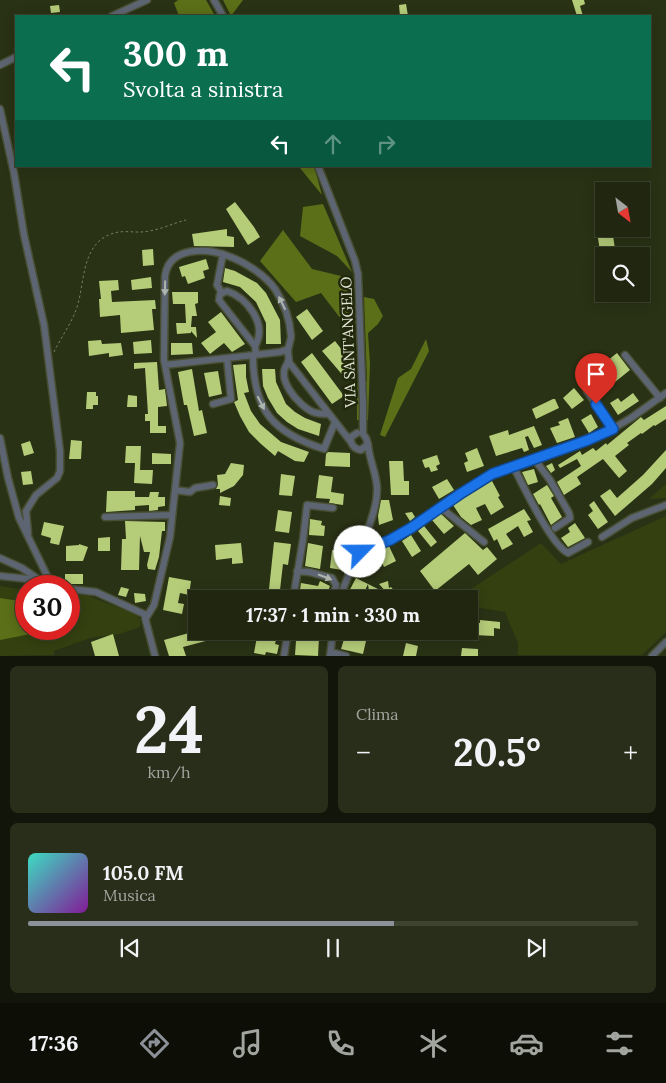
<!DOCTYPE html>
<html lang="it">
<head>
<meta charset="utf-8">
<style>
	body { margin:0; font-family:Lora,serif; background:#282e19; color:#f1f3f6; height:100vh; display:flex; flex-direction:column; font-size:19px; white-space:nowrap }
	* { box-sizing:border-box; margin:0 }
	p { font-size:16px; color:#a2a59f }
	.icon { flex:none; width:28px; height:28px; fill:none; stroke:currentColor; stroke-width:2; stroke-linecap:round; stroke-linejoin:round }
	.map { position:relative; height:656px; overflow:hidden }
	.panel { display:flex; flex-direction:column; gap:10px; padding:10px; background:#121509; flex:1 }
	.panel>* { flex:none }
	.banner { position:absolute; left:15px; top:15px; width:636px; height:152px; border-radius:0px; box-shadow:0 2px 12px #0003,0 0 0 1px #3d4330; background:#0b6e4f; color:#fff; overflow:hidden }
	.needle { width:32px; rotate:149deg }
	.controls { position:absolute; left:595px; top:182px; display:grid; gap:10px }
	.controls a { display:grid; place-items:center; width:55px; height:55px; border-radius:0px; background:#202610; box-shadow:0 2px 12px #0003,0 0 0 1px #3d4330; font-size:25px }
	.speed { position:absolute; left:15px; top:575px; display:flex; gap:10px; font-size:25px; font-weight:700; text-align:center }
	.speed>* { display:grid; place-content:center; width:65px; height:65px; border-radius:50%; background:#202610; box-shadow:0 2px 12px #0003,0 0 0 1px #3d4330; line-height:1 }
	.speed .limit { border:8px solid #d22; background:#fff; color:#111 }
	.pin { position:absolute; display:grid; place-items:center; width:42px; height:42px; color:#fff; margin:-51px -21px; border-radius:50% 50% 50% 0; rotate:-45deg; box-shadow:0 0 5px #0007 }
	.pin .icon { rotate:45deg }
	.me { position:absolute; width:55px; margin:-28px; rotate:67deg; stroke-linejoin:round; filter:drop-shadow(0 0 4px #0008) }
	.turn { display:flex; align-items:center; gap:18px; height:105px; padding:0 25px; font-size:22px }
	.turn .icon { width:65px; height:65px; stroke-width:2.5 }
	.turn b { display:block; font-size:35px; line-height:42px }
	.lanes { display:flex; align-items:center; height:48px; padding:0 25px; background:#0003; justify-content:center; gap:25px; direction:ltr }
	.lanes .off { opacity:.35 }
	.big { font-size:38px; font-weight:800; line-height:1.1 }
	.panel .card { flex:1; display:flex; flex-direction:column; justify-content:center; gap:8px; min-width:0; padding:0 18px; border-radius:8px; background:#282e19 }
	.panel .dial { align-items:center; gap:0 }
	.dial b { font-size:65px; line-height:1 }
	.song { display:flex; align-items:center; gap:15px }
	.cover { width:60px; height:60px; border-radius:8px; background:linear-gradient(135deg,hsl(170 70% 55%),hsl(290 70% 35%)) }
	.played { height:5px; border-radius:2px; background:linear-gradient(90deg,#8c9099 60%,#3d4330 60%) }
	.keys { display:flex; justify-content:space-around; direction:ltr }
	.heat { display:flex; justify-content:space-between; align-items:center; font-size:28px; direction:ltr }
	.panel .tiles { flex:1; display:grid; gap:10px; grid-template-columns:1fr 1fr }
	.card:last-child { grid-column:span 2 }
	.trip { position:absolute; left:188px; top:590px; width:290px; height:50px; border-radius:0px; background:#202610; box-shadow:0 2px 12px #0003,0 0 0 1px #3d4330; font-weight:800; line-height:50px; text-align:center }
	.dock { display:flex; height:80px; justify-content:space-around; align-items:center; background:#0d0f06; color:#a2a59f }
	.dock .icon { width:35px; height:35px }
	.dock .selected { color:#8c9099 }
	.dock b { font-size:22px; color:#f1f3f6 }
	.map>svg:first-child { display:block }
	.green { fill:#344010 }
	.forest { fill:#5b6f18 }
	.building { fill:#b5cc79 }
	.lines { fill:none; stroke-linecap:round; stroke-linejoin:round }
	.minor-casing { stroke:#484f34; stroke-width:9 }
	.path { stroke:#767d65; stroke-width:1; stroke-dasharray:2.5 2.5; stroke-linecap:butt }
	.minor { stroke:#5e6572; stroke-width:6 }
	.oneway { fill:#aeb5af }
	.route-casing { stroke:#114b97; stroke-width:12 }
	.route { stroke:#1a73e8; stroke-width:9 }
	.labels { text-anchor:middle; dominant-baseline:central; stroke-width:5; stroke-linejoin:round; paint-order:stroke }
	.street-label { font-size:15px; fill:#e4ead8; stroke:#21280b }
</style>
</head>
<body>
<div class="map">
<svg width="666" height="656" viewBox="0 0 666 656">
	<rect width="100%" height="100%" fill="#2a3215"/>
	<!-- green -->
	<path class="green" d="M666 484V498L649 499Z
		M666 516V632L642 655H518V643L505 612 469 606V599H467L471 589 541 543 561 564Z
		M0 586 26 590V629H69V594L88 596 135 614 140 619V627L119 634 90 638 54 651V655L0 656Z"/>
	<!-- forest -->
	<path class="forest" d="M178 0H206L214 14 206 16H179L174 3Z
		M223 0H243L231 16Z
		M301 166H314L322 195 300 168Z
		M323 204 352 272 337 256 300 236 303 207Z
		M283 230 312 269 341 276 351 295 354 336 321 293 296 302 260 261Z
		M364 297 374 299 383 316 378 324 368 333 370 364 368 420H357V383L367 381Z
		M426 339 429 351 385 437 380 435 398 378 411 369Z
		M0 598 26 602V629H56L0 640Z"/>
	<!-- building -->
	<path class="building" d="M572 0H584L585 4 580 6 583 16H577Z
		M406 4 408 16H400L399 5Z
		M59 5 60 12 51 13 50 6Z
		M235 202 254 227 260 237 248 245 226 209Z
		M604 217V229H612L615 249 600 251 595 219Z
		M227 229V236L234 237V247L194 246 192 234Z
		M153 249 154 265 143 266 142 250Z
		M206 259 209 269 203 271 205 278 188 284 185 276 182 277 179 267Z
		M225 268 235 271 257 283 266 293 280 320 281 344H266V323L256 302 240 287 223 282Z
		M151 277 152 288 132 290 131 280Z
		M118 280 119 290 111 291 112 302 155 300 156 309H152L154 330 121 333 120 315 100 317 99 299H101L99 281Z
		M172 292H198V303L195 304 197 316H192L191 327H196L197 338 191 331V333L177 334 176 323H186L185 304H173Z
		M307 309 323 331 312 340 296 317Z
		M221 312 245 344 232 352 224 343 210 354 201 343 216 332 208 322Z
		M101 340 102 344 121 343 123 355 109 357V353L89 356 88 341Z
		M151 340 152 353 134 354 133 342Z
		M335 341 349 359 346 361 354 371 353 373 346 379 322 351Z
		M171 343H192L193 354 171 355Z
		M312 353 344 396 332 404 301 362Z
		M617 353 630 370 615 382 613 379 595 394 587 385 605 370 602 365Z
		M157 362 159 390 165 389 167 406 158 407V426H166V433H150V421H145V414H148L145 368 134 369V363Z
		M246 364V377L249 392 244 393 251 411 260 424 281 442 309 452 304 462 295 461 278 451 275 456 261 444 249 432 240 416 234 402 238 400 233 365Z
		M192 369 199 411 202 410 207 433 194 436 187 405H184L178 372Z
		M262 369H275L276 382 286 404 295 412 305 418 321 424 319 436 298 429 287 422 277 413 268 398 263 386Z
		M218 371 222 394 209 397 204 373Z
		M574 388 584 400 572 409 563 398Z
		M87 392H96V396H98V405H93V409H86Z
		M633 393 639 401 618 415 610 403 618 398 621 402Z
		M128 395 137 396V407H127Z
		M553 399H555L559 408 536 419 532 409Z
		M666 406V419L655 426 654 425 642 434 641 433 627 443 629 445 615 456 627 471 619 478 603 459 577 477 581 484 564 495 557 482 581 466 577 459 560 468 558 465 580 451 582 455 593 448 596 451 606 443 607 445 641 417 644 420Z
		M591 414 598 427 589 433 581 420Z
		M568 418 575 437 557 443 550 428 560 425 558 422Z
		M534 426 542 445 534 448 528 436 525 437 529 450 524 452 522 448 496 456 489 436 508 430 509 435Z
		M71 440 82 441 81 459H69Z
		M30 441 34 453 24 456 21 444Z
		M126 446H141L140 470H153L152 484 134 483 135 463H125Z
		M477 448 484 466 467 472 464 463 468 461 465 453Z
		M666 450V468L652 484 615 516 600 496 610 489 617 498 643 475Z
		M328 452 350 453V467L325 466 326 454Z
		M152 453 171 454V464H152Z
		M437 455 440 464 436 466 438 470 431 472 429 467 425 468 422 460Z
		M389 461H403L404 481H409V495H391Z
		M231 463 244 465 243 475 234 486 220 493V489H216L218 485 217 475 225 474Z
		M552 463 555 470 551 473 546 466Z
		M534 469 538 482 528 485 522 472Z
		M31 471 33 484 23 485 21 472Z
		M281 474 295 476 292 496 279 495Z
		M319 475 333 477 331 492 344 494 343 505 329 503 330 499 316 498Z
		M447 479 454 490 439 499 432 487Z
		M492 481 500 496 498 497 504 507 491 515 485 504 476 508 482 520 471 525 461 517 453 505Z
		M547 485 554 496 551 498 562 517 551 525 540 504 539 505 533 494Z
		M107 491H135V497H149L150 492H159L158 497H165V506L158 507V510L149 511V505L135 506V510L106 512Z
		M220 496 231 498 230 506 219 505Z
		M381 500H389L393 520 379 525 378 516Z
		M594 501 608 522 598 529 588 515 593 511 589 505Z
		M524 509 531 520 527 521 533 532 524 537 518 526 506 534 513 544 502 550 497 539 494 541 488 529Z
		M278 510 292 512 289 533 275 531Z
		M412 512 415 517 410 521 405 513Z
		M440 513 454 526 444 534 432 520Z
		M310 519 322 521 321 525 325 526 324 536 309 535Z
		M125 521 165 522V531H162L159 557 155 570 148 569 147 565 150 552H144L140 536 139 570H121L122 539H126Z
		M44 522 64 526 59 545 50 543 51 538 41 535Z
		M575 523 585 538 568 547 561 538 570 532 568 528Z
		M424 526 437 542 431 547 418 531Z
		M465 533 483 550 487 547 497 559 478 575 469 564 435 591 420 571Z
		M411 535 421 551 412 557 402 541Z
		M110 537V551H98V538Z
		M274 542 291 544 288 565 283 564 280 590 269 589Z
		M241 543 243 563 232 564V558L216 560 215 545Z
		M308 543 323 546 320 569 305 566Z
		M79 544 88 547 83 561H66V546L79 545Z
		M389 546 396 561 384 567 382 563 369 575 365 571 379 557 376 551Z
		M332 550 345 552 342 570 330 568Z
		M65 574H83V584H65Z
		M169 577 191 581 189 595 180 593 178 603 184 604 182 614 163 610Z
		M356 578 388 594 379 584 388 581 389 588 391 587 401 599H370L368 584 361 599H345Z
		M320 581 330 586 325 599 299 597 301 583 318 586Z
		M121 587 129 589 126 597 118 595Z
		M134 593 145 594 146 601 135 603Z
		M480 620 500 622V629L494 628V636L474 635V636H469V623H480Z
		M196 631H236V633L183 647 186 656H169L164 640Z
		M258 631 278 632 275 644 279 645 277 654 266 652 265 655 254 653Z
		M113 634 119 656H95L91 642Z
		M345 636 366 641 363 654 341 649Z
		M308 637 319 638 318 656 295 655 296 641H308Z
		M406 643 418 646 416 656H403Z
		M462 648 478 649V656H461Z"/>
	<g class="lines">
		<!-- minor casing -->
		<g class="minor-casing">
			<path id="minor" d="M214 0 223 16
				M112 16 147 0
				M0 65 16 57
				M0 109 14 173 24 235 44 325 60 451V471L57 478 36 495 26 511 28 533
				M318 166 355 261 358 274 363 405V434L366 438 368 444 361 450C354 449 350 444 351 437L357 433
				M222 293 217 285 223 254
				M255 346C268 324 247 298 227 291L220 294 219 300 255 346 256 355
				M253 355C253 410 273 433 324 449L335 422
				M625 355 660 398
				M288 361 351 442
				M289 362C273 377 299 406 313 412 318 414 323 414 329 414
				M165 365 280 352 288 349
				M587 391 613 429
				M213 404 231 399 227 358
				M0 438 8 478 19 518 52 586
				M535 460 550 480 569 513 570 518 555 528
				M513 466C523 485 551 545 568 553L588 542
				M175 490 190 492 195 488 213 485
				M440 507 484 542
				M105 517 172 515
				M602 537 632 518 666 505
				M360 552C366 531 378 509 377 487 376 472 369 459 368 444
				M0 558 22 568 38 579
				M297 571 309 572 332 578 336 585 333 599
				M0 576 38 580 46 586
				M69 589 96 592 144 614 155 656
				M293 599 303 540 307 505 333 508
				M339 599 353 564 360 552 390 540 411 528 460 493 485 478 508 468 549 455 602 435 631 418 666 393
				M146 618 154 605 170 537 180 443 164 360 165 276C169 246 207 248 228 256 245 262 265 275 275 289 284 303 290 320 291 336 291 341 288 346 288 351 288 354 289 359 289 362
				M331 652 346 656
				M284 656 288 631
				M330 656 333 631
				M652 656 666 642"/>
		</g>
		<!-- path -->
		<path class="path" d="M54 352C61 337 72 323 77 307 85 283 81 245 111 234 124 229 136 234 149 231 162 229 174 223 186 220"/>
		<!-- minor -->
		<use href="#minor" class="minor"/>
	</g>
	<!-- one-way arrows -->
	<defs><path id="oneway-solid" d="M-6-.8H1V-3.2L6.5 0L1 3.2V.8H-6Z" transform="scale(1.25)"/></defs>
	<g class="oneway">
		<use href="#oneway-solid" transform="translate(165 288) rotate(91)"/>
		<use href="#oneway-solid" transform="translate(282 303) rotate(-116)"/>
		<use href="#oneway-solid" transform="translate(261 403) rotate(63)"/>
		<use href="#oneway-solid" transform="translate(325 577) rotate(21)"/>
	</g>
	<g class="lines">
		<!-- route casing -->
		<g class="route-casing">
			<path id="route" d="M360 552 390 540 411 528 460 494 492 474 588 440 613 429 596 404"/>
		</g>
		<!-- route -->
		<use href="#route" class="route"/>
	</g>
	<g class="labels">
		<!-- street labels -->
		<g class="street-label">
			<text transform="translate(348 342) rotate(-92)">VIA SANT'ANGELO</text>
		</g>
	</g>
</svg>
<div class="controls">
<a><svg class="needle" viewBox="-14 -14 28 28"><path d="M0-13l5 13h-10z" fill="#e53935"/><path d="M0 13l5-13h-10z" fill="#a2a59f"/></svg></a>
<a><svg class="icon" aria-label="search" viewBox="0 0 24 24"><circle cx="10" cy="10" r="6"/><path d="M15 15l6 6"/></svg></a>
</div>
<div class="speed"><div class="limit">30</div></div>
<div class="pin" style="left:596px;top:404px;background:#d93025"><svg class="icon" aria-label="arrive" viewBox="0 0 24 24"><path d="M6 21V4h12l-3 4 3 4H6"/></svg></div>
<svg class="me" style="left:360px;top:552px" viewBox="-20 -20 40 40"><circle r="19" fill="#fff"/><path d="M0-13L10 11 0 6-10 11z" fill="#1a73e8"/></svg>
<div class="trip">17:37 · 1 min · 330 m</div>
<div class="banner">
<div class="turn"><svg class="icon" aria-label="left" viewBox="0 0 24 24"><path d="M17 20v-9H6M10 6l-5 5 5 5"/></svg><div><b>300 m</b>Svolta a sinistra</div></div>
<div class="lanes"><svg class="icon" aria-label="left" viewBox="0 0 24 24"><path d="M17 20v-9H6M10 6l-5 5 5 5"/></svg><svg class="icon off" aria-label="ahead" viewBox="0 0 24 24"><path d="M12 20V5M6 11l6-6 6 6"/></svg><svg class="icon off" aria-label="right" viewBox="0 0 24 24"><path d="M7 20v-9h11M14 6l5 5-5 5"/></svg></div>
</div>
</div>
<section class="panel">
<div class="tiles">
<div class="card dial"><b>24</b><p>km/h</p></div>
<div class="card"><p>Clima</p>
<div class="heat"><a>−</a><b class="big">20.5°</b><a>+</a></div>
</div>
<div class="card">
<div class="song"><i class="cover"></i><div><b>105.0 FM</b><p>Musica</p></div></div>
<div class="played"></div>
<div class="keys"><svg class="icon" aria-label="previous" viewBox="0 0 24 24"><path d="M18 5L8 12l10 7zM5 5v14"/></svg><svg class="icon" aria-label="pause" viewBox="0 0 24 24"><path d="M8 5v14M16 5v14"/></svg><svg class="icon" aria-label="next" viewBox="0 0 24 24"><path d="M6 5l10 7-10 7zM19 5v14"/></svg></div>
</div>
</div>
</section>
<nav class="dock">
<b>17:36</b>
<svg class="icon selected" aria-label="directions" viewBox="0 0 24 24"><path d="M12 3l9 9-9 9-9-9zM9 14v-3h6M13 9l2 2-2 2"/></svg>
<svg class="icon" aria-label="music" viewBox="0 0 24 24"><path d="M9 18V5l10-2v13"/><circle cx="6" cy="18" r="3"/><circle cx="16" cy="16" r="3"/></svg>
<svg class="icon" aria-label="phone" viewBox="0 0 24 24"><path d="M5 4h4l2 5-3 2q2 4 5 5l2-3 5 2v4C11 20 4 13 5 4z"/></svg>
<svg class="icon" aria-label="climate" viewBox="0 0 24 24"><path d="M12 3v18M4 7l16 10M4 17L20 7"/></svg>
<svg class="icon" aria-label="car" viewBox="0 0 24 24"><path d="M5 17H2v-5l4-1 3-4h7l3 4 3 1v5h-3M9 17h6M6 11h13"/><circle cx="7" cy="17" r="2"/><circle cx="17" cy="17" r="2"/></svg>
<svg class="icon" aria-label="filters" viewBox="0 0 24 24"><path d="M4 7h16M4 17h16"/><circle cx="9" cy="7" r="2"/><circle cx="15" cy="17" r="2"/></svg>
</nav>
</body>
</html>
